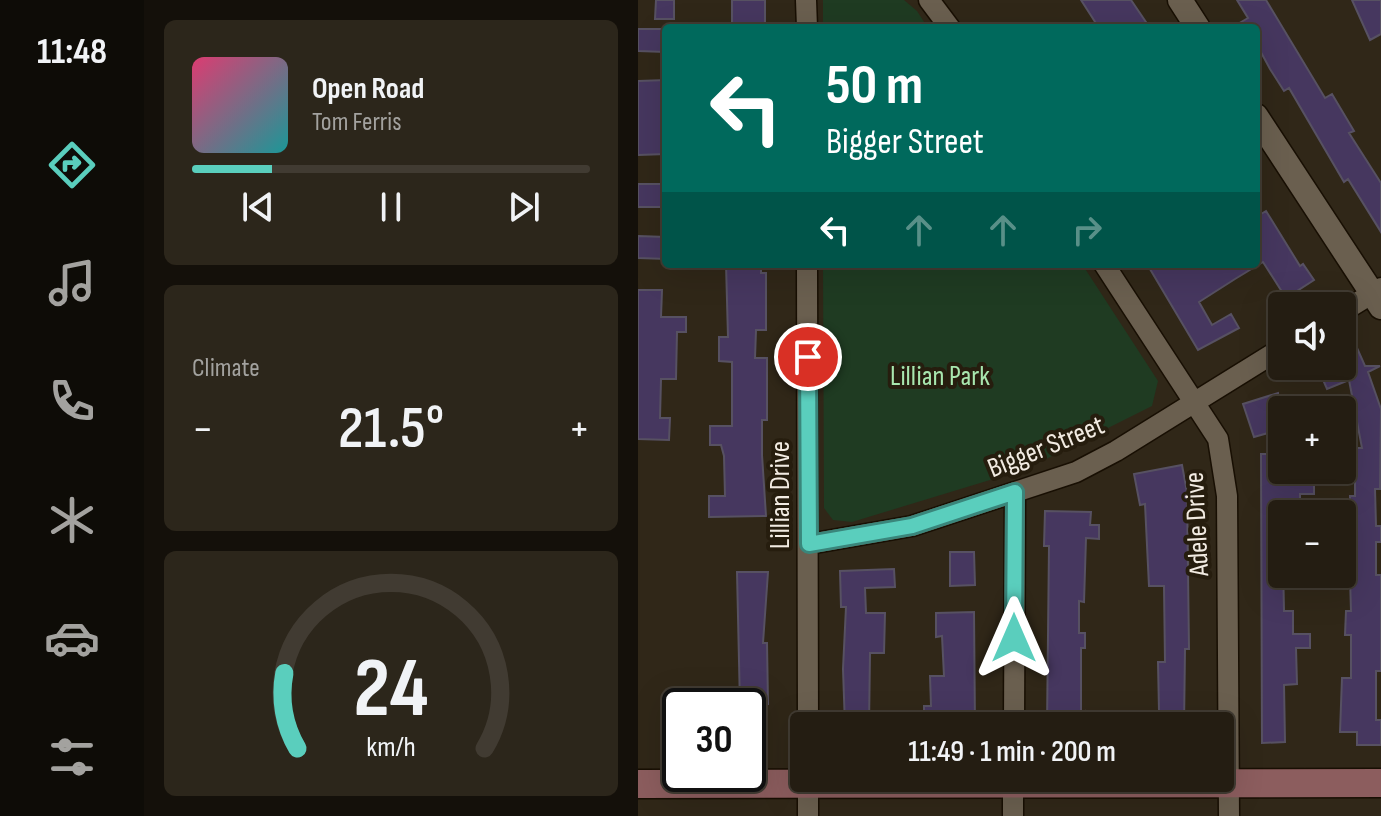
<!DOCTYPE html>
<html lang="en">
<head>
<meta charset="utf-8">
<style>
	body { margin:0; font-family:"Sofia Sans Condensed",sans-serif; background:#2c261b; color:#f1f3f6; height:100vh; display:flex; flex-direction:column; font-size:30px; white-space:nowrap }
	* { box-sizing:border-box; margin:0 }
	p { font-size:26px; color:#a3a29f }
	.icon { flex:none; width:44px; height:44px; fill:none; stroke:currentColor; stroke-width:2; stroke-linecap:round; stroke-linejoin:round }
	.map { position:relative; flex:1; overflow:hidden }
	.side { display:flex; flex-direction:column; gap:20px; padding:20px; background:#14100a; width:494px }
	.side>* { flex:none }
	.hud { position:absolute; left:24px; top:24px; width:598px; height:244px; border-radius:8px; box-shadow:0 8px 32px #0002,0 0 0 2px #413b32; background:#00695c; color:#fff; overflow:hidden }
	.controls { position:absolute; left:630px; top:292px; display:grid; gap:16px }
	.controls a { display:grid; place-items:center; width:88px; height:88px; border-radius:8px; background:#241d12; box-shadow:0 8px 32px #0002,0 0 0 2px #413b32; font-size:40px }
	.speed { position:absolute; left:24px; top:688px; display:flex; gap:16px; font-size:40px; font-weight:700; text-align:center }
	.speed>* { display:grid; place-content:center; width:104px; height:104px; border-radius:50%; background:#241d12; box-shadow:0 8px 32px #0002,0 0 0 2px #413b32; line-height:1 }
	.speed .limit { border:4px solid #111; border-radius:12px; background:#fff; color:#111 }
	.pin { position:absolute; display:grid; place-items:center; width:68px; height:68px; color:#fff; margin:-34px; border:4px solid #fff; border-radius:50%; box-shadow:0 2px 8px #0007 }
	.me { position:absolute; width:88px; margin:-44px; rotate:0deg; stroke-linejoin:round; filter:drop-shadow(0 0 6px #0008) }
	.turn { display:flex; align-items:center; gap:28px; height:168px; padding:0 32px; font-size:36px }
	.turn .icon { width:104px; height:104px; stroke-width:2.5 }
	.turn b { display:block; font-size:56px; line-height:68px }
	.lanes { display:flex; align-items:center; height:76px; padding:0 32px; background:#0003; justify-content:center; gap:40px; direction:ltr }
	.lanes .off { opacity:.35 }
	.big { font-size:60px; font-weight:600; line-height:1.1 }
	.side .card { flex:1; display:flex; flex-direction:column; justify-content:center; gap:12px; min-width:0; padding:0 28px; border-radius:12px; background:#2c261b }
	.side .dial { align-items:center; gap:0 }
	.dial svg { height:208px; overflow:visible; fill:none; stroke:#413b32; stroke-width:7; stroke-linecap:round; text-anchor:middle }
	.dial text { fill:#f1f3f6; stroke:none }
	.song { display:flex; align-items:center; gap:24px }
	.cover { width:96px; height:96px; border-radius:12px; background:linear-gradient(135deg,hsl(340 70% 55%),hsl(180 70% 35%)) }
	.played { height:8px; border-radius:4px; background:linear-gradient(90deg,#5acebd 20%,#413b32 20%) }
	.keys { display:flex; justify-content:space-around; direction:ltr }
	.heat { display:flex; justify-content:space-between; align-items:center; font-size:44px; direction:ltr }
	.trip { position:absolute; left:152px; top:712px; width:444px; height:80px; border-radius:8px; background:#241d12; box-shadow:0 8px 32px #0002,0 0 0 2px #413b32; font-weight:600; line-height:80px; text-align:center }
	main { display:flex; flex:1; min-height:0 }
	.dock { display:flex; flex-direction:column; width:144px; justify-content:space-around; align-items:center; background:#0e0c07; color:#a3a29f }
	.dock .icon { width:56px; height:56px }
	.dock .on { color:#5acebd }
	.dock b { font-size:36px; color:#f1f3f6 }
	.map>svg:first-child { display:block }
	.green { fill:#1f3b22 }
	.building { fill:#46375f; stroke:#575162; stroke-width:2 }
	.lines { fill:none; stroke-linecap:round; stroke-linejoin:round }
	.minor-casing { stroke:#180f03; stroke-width:23 }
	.tertiary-casing { stroke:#180f03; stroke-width:27 }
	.secondary-casing { stroke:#180f03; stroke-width:31 }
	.minor { stroke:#6a5f4f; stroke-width:20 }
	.tertiary { stroke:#6a5f4f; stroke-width:24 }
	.secondary { stroke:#8c5d5e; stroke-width:28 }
	.route-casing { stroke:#3a867b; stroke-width:20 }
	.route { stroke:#5acebd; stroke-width:14 }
	.labels { text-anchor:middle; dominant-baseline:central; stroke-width:8; stroke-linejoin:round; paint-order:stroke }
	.park-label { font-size:28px; fill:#a8e6ae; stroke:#261d0e }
	.street-label { font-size:28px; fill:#f2ebe2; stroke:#261d0e }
</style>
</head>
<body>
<main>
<nav class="dock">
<b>11:48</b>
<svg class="icon on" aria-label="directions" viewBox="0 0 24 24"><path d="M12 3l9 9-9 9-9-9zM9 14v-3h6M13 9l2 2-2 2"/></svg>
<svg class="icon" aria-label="music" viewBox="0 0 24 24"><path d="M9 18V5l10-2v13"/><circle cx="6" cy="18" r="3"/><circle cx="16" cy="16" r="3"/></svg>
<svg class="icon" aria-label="phone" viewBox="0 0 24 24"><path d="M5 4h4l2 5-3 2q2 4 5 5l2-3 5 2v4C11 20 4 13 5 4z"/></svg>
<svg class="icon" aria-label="climate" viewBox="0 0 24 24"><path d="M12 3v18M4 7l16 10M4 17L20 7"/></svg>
<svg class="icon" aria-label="car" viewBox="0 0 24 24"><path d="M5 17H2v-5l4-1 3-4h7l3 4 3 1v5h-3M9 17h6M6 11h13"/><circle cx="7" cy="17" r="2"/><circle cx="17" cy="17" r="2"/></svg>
<svg class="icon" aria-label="filters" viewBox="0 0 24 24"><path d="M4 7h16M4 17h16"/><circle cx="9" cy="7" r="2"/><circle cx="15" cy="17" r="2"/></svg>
</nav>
<section class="side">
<div class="card">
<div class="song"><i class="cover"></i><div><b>Open Road</b><p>Tom Ferris</p></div></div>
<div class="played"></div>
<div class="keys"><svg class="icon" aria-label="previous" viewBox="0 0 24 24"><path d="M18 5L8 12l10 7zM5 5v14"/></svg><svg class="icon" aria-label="pause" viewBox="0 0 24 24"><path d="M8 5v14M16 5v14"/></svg><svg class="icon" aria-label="next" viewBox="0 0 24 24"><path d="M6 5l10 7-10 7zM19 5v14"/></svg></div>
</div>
<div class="card"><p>Climate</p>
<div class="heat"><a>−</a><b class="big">21.5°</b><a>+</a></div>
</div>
<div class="card dial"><svg viewBox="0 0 100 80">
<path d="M14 69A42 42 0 1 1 86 69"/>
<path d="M14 69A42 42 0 0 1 9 40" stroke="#5acebd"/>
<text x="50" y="56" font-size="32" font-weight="700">24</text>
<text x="50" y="72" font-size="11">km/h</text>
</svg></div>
</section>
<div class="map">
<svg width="743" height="816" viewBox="0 0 743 816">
	<rect width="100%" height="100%" fill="#302718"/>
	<!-- green -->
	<path class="green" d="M185 0H266L279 11 290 28H185Z
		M185 264H444L520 381 514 406 388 469 214 522 195 520 186 508Z"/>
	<!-- building -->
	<path class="building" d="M18 0H36V19H17Z
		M94 0H127V28H94Z
		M443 0H493L512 28H461Z
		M599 0H628L687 98 694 94 716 131 711 133 743 183V232L710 179 706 182 651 88 646 91 632 69 618 43V28H593L610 18Z
		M714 0H743V34L732 40Z
		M0 29H27V52L0 51Z
		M28 80V154L0 155V81Z
		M0 184H28V207H0Z
		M628 211 662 266 665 264 676 280 648 298 625 262 597 279 561 302 574 325 593 314 601 328 560 350 509 264H618V217Z
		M0 236 28 237V259L0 258Z
		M88 264H123V273H128V330H118L117 358H129V420H124V455L128 516 71 517V496H87L86 456 83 445H72V426H94V362L81 361V337H90Z
		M0 290H24L23 317H48V332H39L38 379H23L22 418H32L31 440 0 439Z
		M715 339 727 366H742L730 372 743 409 742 489H737L738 526H743V542H738V575H743V671H738V720H743V745H719V732H702L704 678H713V635H707L708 611H713L712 578H704V550H712V496H717V448H724L711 380 689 389 679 366H704V344Z
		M640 393 644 429 616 437 605 404Z
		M623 454H644V470H676V494H662V514H644L646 611H655V634H672V648H658L659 684 646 685 647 742 624 743Z
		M544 465 549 492 551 649H547L546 726H512V711H521L520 662H527L526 586H511L507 504 502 505 496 474Z
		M407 511 453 512 452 525H461V539L448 538 446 602 441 601V633H447V648H443V712L447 711 448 726H409L411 546H406Z
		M312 552H336L337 585 312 586Z
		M256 569 257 587 227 588 228 613H247L246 653H232L231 726H207L205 669 208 607H203L202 571Z
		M99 572H130L125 643H129L130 704 102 705Z
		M336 612 337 726 286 723V706H293L292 676H306L304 636 298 637V613Z"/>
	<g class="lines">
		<!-- minor casing -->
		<g class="minor-casing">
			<path id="minor" d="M168 0 169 28
				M291 0 312 28
				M169 264 170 726
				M466 264 580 439 589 496 591 816
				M704 312 743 288
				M171 544 274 526 438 472 478 451 644 348
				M376 726 377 492
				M375 778V816
				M170 816V778"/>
		</g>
		<!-- tertiary casing -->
		<g class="tertiary-casing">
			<path id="tertiary" d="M542 0 560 28
				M618 116 743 307"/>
		</g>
		<!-- secondary casing -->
		<g class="secondary-casing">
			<path id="secondary" d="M0 784 743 783"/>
		</g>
		<!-- minor -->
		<use href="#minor" class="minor"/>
		<!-- tertiary -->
		<use href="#tertiary" class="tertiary"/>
		<!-- secondary -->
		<use href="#secondary" class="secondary"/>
	</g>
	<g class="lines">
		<!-- route casing -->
		<g class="route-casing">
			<path id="route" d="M170 357 171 544 274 526 377 492 376 638"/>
		</g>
		<!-- route -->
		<use href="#route" class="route"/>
	</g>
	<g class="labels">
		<!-- park labels -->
		<g class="park-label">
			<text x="302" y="376">Lillian Park</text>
		</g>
		<!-- street labels -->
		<g class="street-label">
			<text transform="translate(408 447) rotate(-22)">Bigger Street</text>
			<text transform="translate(142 495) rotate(-90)">Lillian Drive</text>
			<text transform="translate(559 524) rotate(-93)">Adele Drive</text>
		</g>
	</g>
</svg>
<div class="controls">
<a><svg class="icon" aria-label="sound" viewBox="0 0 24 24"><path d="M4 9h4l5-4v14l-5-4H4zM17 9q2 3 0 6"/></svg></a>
<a>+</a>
<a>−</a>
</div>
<div class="speed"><div class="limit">30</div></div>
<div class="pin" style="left:170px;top:357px;background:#d93025"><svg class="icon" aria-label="arrive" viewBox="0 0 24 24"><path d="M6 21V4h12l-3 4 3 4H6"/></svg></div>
<svg class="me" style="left:376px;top:638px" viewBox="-20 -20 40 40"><path d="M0-17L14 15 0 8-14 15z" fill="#5acebd" stroke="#fff" stroke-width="4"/></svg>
<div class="trip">11:49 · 1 min · 200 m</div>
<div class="hud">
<div class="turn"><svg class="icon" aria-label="left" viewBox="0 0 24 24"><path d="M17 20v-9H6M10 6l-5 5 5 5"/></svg><div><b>50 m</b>Bigger Street</div></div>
<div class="lanes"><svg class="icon" aria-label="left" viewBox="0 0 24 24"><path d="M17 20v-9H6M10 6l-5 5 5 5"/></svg><svg class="icon off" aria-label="ahead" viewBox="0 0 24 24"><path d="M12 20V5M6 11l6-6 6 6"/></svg><svg class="icon off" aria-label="ahead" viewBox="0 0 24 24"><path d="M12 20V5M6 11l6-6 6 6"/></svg><svg class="icon off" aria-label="right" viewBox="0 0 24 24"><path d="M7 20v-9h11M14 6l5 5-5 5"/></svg></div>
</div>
</div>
</main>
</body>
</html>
